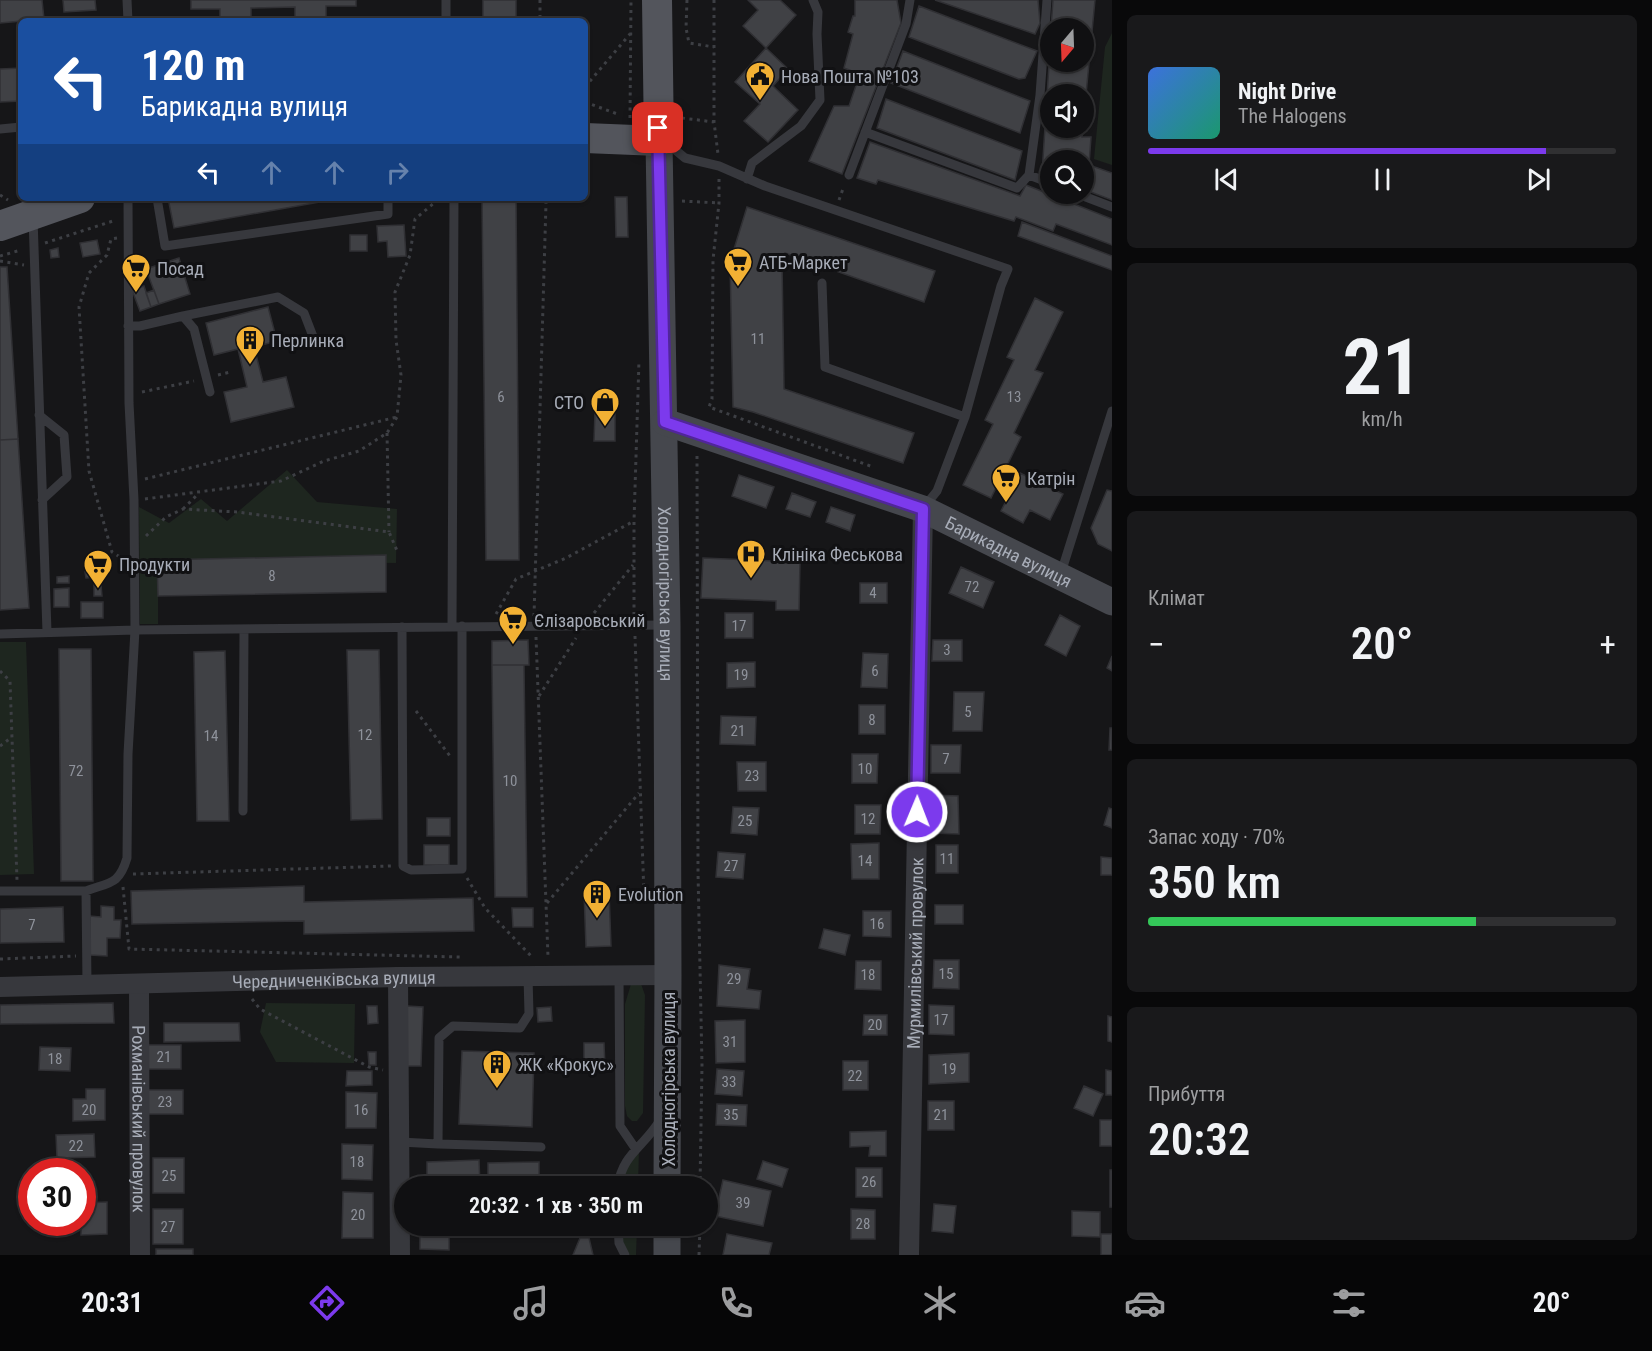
<!DOCTYPE html>
<html lang="uk">
<head>
<meta charset="utf-8">
<style>
	body { margin:0; font-family:"Roboto Condensed",sans-serif; background:#19191b; color:#f1f3f6; height:100vh; display:flex; flex-direction:column; font-size:22px; white-space:nowrap }
	* { box-sizing:border-box; margin:0 }
	p { font-size:20px; color:#9c9d9f }
	.icon { flex:none; width:33px; height:33px; fill:none; stroke:currentColor; stroke-width:2; stroke-linecap:round; stroke-linejoin:round }
	.map { position:relative; flex:1; overflow:hidden }
	.sheet { display:flex; flex-direction:column; gap:15px; padding:15px; background:#09090a; width:540px }
	.sheet>* { flex:none }
	.top-card { position:absolute; left:18px; top:18px; width:570px; height:183px; border-radius:9px; box-shadow:0 2px 4px #0004,0 0 0 2px #303032; background:#1a4fa0; color:#fff; overflow:hidden }
	.needle { width:39px; rotate:199deg }
	.controls { position:absolute; left:1040px; top:18px; display:grid; gap:12px }
	.controls a { display:grid; place-items:center; width:54px; height:54px; border-radius:50%; background:#101012; box-shadow:0 2px 4px #0004,0 0 0 2px #303032; font-size:30px }
	.speed { position:absolute; left:18px; top:1158px; display:flex; gap:12px; font-size:30px; font-weight:700; text-align:center }
	.speed>* { display:grid; place-content:center; width:78px; height:78px; border-radius:50%; background:#101012; box-shadow:0 2px 4px #0004,0 0 0 2px #303032; line-height:1 }
	.speed .limit { border:9px solid #d22; background:#fff; color:#111 }
	.pin { position:absolute; display:grid; place-items:center; width:51px; height:51px; color:#fff; margin:-26px; border-radius:12px; box-shadow:0 3px 9px #0006 }
	.me { position:absolute; width:66px; margin:-33px; rotate:1deg; stroke-linejoin:round; filter:drop-shadow(0 0 4px #0008) }
	.turn { display:flex; align-items:center; gap:21px; height:126px; padding:0 24px; font-size:27px }
	.turn .icon { width:78px; height:78px; stroke-width:2.5 }
	.turn b { display:block; font-size:42px; line-height:51px }
	.lanes { display:flex; align-items:center; height:57px; padding:0 24px; background:#0003; justify-content:center; gap:30px; direction:ltr }
	.lanes .off { opacity:.35 }
	.big { font-size:45px; font-weight:600; line-height:1.1 }
	.sheet .card { flex:1; display:flex; flex-direction:column; justify-content:center; gap:9px; min-width:0; padding:0 21px; border-radius:9px; background:#19191b }
	.sheet .dial { align-items:center; gap:0 }
	.dial b { font-size:78px; line-height:1 }
	.song { display:flex; align-items:center; gap:18px }
	.cover { width:72px; height:72px; border-radius:9px; background:linear-gradient(135deg,hsl(220 70% 55%),hsl(160 70% 35%)) }
	.played { height:6px; border-radius:3px; background:linear-gradient(90deg,#7c3aed 85%,#303032 85%) }
	.keys { display:flex; justify-content:space-around; direction:ltr }
	.heat { display:flex; justify-content:space-between; align-items:center; font-size:33px; direction:ltr }
	.charge { height:9px; border-radius:4px; background:linear-gradient(90deg,#34c759 70%,#303032 0) }
	.trip { position:absolute; left:394px; top:1176px; width:324px; height:60px; border-radius:30px; background:#101012; box-shadow:0 2px 4px #0004,0 0 0 2px #303032; font-weight:600; line-height:60px; text-align:center }
	.dock { display:flex; height:96px; justify-content:space-around; align-items:center; background:#060607; color:#9c9d9f }
	.dock .icon { width:42px; height:42px }
	.dock .active { color:#7c3aed }
	.dock b { font-size:27px; color:#f1f3f6 }
	main { display:flex; flex:1; min-height:0 }
	.map>svg:first-child { display:block }
	.green { fill:#1e261f }
	.building { fill:#404145; stroke:#303034; stroke-width:1.5 }
	.lines { fill:none; stroke-linecap:round; stroke-linejoin:round }
	.path { stroke:#3d3f44; stroke-width:3; stroke-dasharray:3 4.5; stroke-linecap:butt }
	.lane { stroke:#37383d; stroke-width:9 }
	.street { stroke:#37383d; stroke-width:20 }
	.secondary { stroke:#45474d; stroke-width:27 }
	.primary { stroke:#53555c; stroke-width:30 }
	.route-casing { stroke:#51269a; stroke-width:15 }
	.route { stroke:#7c3aed; stroke-width:10 }
	.labels { text-anchor:middle; dominant-baseline:central; stroke-width:6; stroke-linejoin:round; paint-order:stroke }
	.number-label { font-size:15px; fill:#8e929b }
	.poi-label { font-size:18px; fill:#a8adb8; stroke:#111113; text-anchor:start }
	.street-label { font-size:18px; fill:#a8adb8; stroke:#111113 }
</style>
</head>
<body>
<main>
<div class="map">
<svg width="1112" height="1255" viewBox="0 0 1112 1255">
	<rect width="100%" height="100%" fill="#161618"/>
	<!-- green -->
	<path class="green" d="M1112 33V165L1094 159 1105 47Z
		M287 470 317 502 397 509 396 563 158 560V624H140L139 507 169 523 201 499 227 521Z
		M0 642H26L34 874 0 875Z
		M640 981 645 995 643 1113 637 1121H632L627 1116 625 1106V1004L631 984Z
		M266 1003 355 1004 354 1063 276 1062 260 1032Z
		M639 1149 638 1186H619V1178Z
		M619 1226H637L636 1255H630L619 1242Z"/>
	<!-- building -->
	<path class="building" d="M0 0H42L44 19 0 23Z
		M63 0H95L96 10 64 12Z
		M191 0H356V6H326V21H295V7L251 8V21H220V9H191Z
		M483 0H516V21H483Z
		M748 0H780L796 15 766 48 788 69 773 86 798 110 768 142 744 121 760 104 735 82 766 48 743 26 758 10Z
		M855 0H897L901 23 842 174 809 161 834 106H849L860 74 844 68 853 34 848 32 853 16H855Z
		M935 0H1038L1040 23 1035 34Z
		M1053 0H1095L1083 126V94H1050V128H1083L1082 137H1091L1089 165 1112 173V200L1083 189V160H1050V177L1042 174 1050 49V62H1083V28H1051Z
		M919 6 1037 51 1025 78 1019 79 909 37Z
		M903 51 1030 101 1020 133 891 83Z
		M21 68V101L0 102V69Z
		M886 99 1022 151 1015 180 877 128Z
		M870 142 1020 196 1026 185 1112 219V245L1056 224 1053 231 1016 217 1014 221 878 180 876 184 857 178Z
		M615 197H627L628 237H616Z
		M168 198H342L174 228Z
		M482 198H516L519 560H486Z
		M747 207 935 271 924 302 785 253 782 262 784 389 914 433 903 463 753 412 733 407 730 262Z
		M1022 222 1112 256V270L1018 236Z
		M404 225 406 256 388 257 387 241 378 242 377 226Z
		M350 235H367V251H350Z
		M97 240 100 254 83 257 80 243Z
		M58 248 59 257 51 258 50 250Z
		M179 258 190 294 159 304 146 269Z
		M0 267H7L18 439 0 440Z
		M144 286 151 307 140 311 132 290Z
		M154 290 159 304 151 307 146 293Z
		M1035 298 1063 312 1035 370 1043 373 1014 433 1021 437 991 498 963 485 993 424 985 420 1014 360 1007 357Z
		M268 307 277 341 254 347 263 382 286 377 294 407 231 422 224 392 247 387 238 349 214 355 206 323Z
		M595 412H615V441H594Z
		M18 439 29 608 0 610V440Z
		M1020 473 1063 494 1050 520 1030 510 1023 523 1001 511Z
		M739 475 774 487 766 508 732 496Z
		M1107 490 1112 491V551L1098 544 1091 528Z
		M792 493 816 502 810 517 786 509Z
		M831 507 855 515 850 531 826 522Z
		M386 555V592L158 596 157 560Z
		M703 558 800 562 799 610H776V601L701 598Z
		M961 567 994 582 983 608 949 593Z
		M100 571V577L86 578 85 572Z
		M69 576V583H57V577Z
		M860 583H887V603H860Z
		M94 585H101L102 596H94Z
		M69 588V607H54V589Z
		M81 602H103V618H81Z
		M725 613H753V638H725Z
		M1060 615 1080 626 1066 656 1045 645Z
		M528 640 529 665H492V641Z
		M933 640H962V661H932Z
		M59 649H91L93 881H61Z
		M347 650H379L382 819 351 820Z
		M225 651 229 821H197L194 652Z
		M863 653 888 654 887 688 861 687Z
		M1112 656V671L1107 668Z
		M755 662V687L727 688V663Z
		M492 665H524L527 897H495Z
		M954 692H984L982 731H953Z
		M859 705H885V734H859Z
		M721 716 756 717 755 745 720 744Z
		M1110 728H1112V750H1109Z
		M931 745H961L960 773H931Z
		M852 754H878L877 783H852Z
		M737 762H766V791H738Z
		M931 795 958 796 959 834 931 833Z
		M855 805H881L880 834H855Z
		M733 807 759 808 757 835 731 833Z
		M1109 808 1112 809V828L1104 825Z
		M427 818H450V836H427Z
		M879 843V879H852L851 844Z
		M424 845H449V865H424Z
		M936 845H958V873H936Z
		M718 852 745 854 743 879 716 877Z
		M1101 857 1112 858V875H1101Z
		M304 886V902L473 898 474 931 304 934V921L132 924 131 891Z
		M609 891 611 946 586 947 584 892Z
		M935 905H963V924H935Z
		M101 906 114 907V920H121L120 938H107V956L90 955V916L101 917Z
		M63 907 64 942 0 943V909Z
		M512 908H533V927H513Z
		M863 911H891V937L863 936Z
		M824 929 850 935 845 955 819 948Z
		M934 960H959V989L933 988Z
		M856 961H881V990L855 989Z
		M719 965 750 969 747 989 761 991 759 1009 717 1006Z
		M113 1003 114 1023 0 1024V1005Z
		M929 1005 954 1006V1035L929 1034Z
		M367 1006H377L378 1023 368 1024Z
		M407 1006 423 1007 421 1066H405Z
		M551 1007 552 1021 538 1022 537 1008Z
		M864 1015H887V1035H863Z
		M1108 1016 1112 1017V1042L1108 1041Z
		M745 1020V1062L716 1063 715 1021Z
		M164 1023H239L240 1041 164 1042Z
		M584 1043H604L605 1067 584 1068Z
		M146 1045H181V1069H147Z
		M40 1047 71 1048 70 1071 39 1070Z
		M462 1051 534 1053 532 1127 459 1124Z
		M368 1052H376V1065H369Z
		M969 1053V1082L929 1084V1055Z
		M843 1061H868V1090H843Z
		M717 1069 744 1071 742 1096 715 1094Z
		M1106 1070 1112 1071V1095H1106Z
		M347 1071H372V1085L346 1086Z
		M1084 1086 1103 1094 1093 1116 1074 1108Z
		M86 1089H105V1120L73 1121V1099H86Z
		M148 1090H183V1114H148Z
		M346 1092 377 1093 376 1128H346Z
		M928 1101H954V1130H928Z
		M717 1104 747 1105 746 1126 716 1125Z
		M1100 1120H1112V1146H1100Z
		M886 1131V1156H869L870 1146 850 1147V1132Z
		M94 1134 95 1157 57 1158 56 1135Z
		M342 1144 373 1145 372 1180 342 1179Z
		M153 1158H184V1193H153Z
		M479 1160 480 1186H427V1162Z
		M763 1161 788 1169 782 1187 757 1179Z
		M539 1162V1186H488V1163Z
		M856 1168H882V1197H856Z
		M1110 1170H1112V1207H1110Z
		M723 1180 771 1191 763 1226 715 1216Z
		M343 1192 373 1193V1238H342Z
		M107 1202V1234L81 1235 82 1203Z
		M934 1204 956 1206 953 1233 932 1231Z
		M153 1209H183V1244H153Z
		M851 1209 875 1210V1239H851Z
		M1072 1211 1100 1212V1237L1072 1236Z
		M420 1226H449V1250L420 1249Z
		M727 1234 772 1243 769 1255H723Z
		M1101 1234H1112V1255H1101Z
		M580 1238H589L593 1255H573Z
		M156 1249H193V1255H156Z"/>
	<g class="lines">
		<!-- path -->
		<path class="path" d="M540 0V21
			M687 0 686 28 689 43 714 47
			M714 0V122L718 154
			M585 87 630 34
			M585 102 620 115
			M630 118 631 0
			M682 118 714 122
			M719 179V203L713 260 712 399 709 407 873 467
			M0 195 8 200
			M839 200 844 186
			M682 201 719 203
			M117 238 111 239 107 255 89 273 79 307 89 471 112 552 123 559
			M45 243 116 220
			M0 256 21 250
			M0 261 24 265
			M218 375 230 372
			M142 392 194 381
			M387 433 389 532
			M697 456 698 872 702 1065 700 1186
			M145 479 397 417
			M145 499 281 481 324 461 359 451 387 433 397 417 401 375 396 340 395 292 410 255 415 219 440 198
			M183 509 199 493
			M146 536 166 517 183 509 237 512 389 532 398 553
			M594 613 633 565
			M496 614 516 579 566 558 634 521
			M634 615V521L639 360
			M534 616 546 203 544 198
			M635 636 644 896
			M536 637 548 957
			M0 671 10 681 17 880
			M539 696 576 638
			M416 711 450 756
			M0 746 12 737
			M133 874 391 866
			M467 878 485 908 533 958
			M123 887 129 949 460 957
			M547 903 639 793
			M0 959 76 956
			M252 999 260 1009 369 1067 383 1070
			M699 1255 700 1226"/>
		<!-- lane -->
		<path class="lane" d="M127 0 128 21
			M446 0V21
			M1047 0 1040 95 1029 175 1050 183
			M0 129 21 127
			M865 132 1017 188 1029 175
			M661 142 673 148 685 158 719 166 765 186 1008 269 1001 286 965 417 937 491 924 507
			M849 175 906 24 910 0
			M747 179 752 163 801 126 820 100 817 34 818 12 813 0
			M1078 194 1112 207
			M157 198 165 246 388 214V198
			M33 218 47 632
			M822 283 825 367 965 417
			M183 316 278 297 304 313 314 339
			M128 326H140L183 316 194 329 210 392
			M39 415 64 435 67 477 42 500
			M1061 573 1112 411
			M452 626 454 198
			M402 627 403 866 411 870 462 869V626
			M0 634 135 630 663 625
			M243 811 244 629
			M0 891H86L87 985
			M86 891C110 882 119 885 127 858L128 754 135 630 134 500 129 403 128 198
			M528 976 529 1014 520 1028 453 1026 439 1038 438 1144 541 1147
			M619 976 620 1126 635 1148
			M400 1142 438 1144
			M618 1186C622 1154 645 1146 660 1120
			M618 1226 619 1243 625 1255"/>
		<!-- street -->
		<g class="street">
			<path d="M398 977 400 1255"/>
			<path id="s1" d="M139 984 140 1255"/>
			<path id="s2" d="M0 987 398 977 668 975"/>
			<path id="s3" d="M909 1255 923 509"/>
		</g>
		<!-- secondary -->
		<g class="secondary">
			<path id="s4" d="M659 141 667 625 668 975 667 1186"/>
			<path id="s5" d="M665 422 923 509 1112 602"/>
			<path d="M667 1226V1255"/>
		</g>
		<!-- primary -->
		<path class="primary" d="M585 138 659 141 657 0
			M0 226 80 198"/>
	</g>
	<g class="lines">
		<!-- route casing -->
		<g class="route-casing">
			<path id="route" d="M658 128 665 422 923 509 917 812"/>
		</g>
		<!-- route -->
		<use href="#route" class="route"/>
	</g>
	<!-- icons -->
	<defs>
		<g id="civic-pin" transform="scale(1.5)"><path d="M0 17L-7.5 6A9.5 9.5 0 1 1 7.5 6Z" fill="#f2b134" stroke="#111113"/><path d="M-.6-6.5H3V-4.5H.6V-3L4-1V1h2V6H-6V1h2V-1L-.6-3ZM-1.2 2.5V6h2.4V2.5Z" fill="#111"/></g>
		<g id="supermarket-pin" transform="scale(1.5)"><path d="M0 17L-7.5 6A9.5 9.5 0 1 1 7.5 6Z" fill="#f2b134" stroke="#111113"/><path d="M-6-5.5h2.5l.6 2H6L4.5 2H-2.5L-4.4-4H-6ZM-1.5 3.2a1.3 1.3 0 1 0 .1 0ZM3 3.2a1.3 1.3 0 1 0 .1 0Z" fill="#111"/></g>
		<g id="building-pin" transform="scale(1.5)"><path d="M0 17L-7.5 6A9.5 9.5 0 1 1 7.5 6Z" fill="#f2b134" stroke="#111113"/><path d="M-4-6H4V6H1V3H-1V6H-4ZM-2.5-4.3h1.7v1.8h-1.7ZM.8-4.3h1.7v1.8H.8ZM-2.5-1h1.7V.8h-1.7ZM.8-1h1.7V.8H.8Z" fill="#111"/></g>
		<g id="shop-pin" transform="scale(1.5)"><path d="M0 17L-7.5 6A9.5 9.5 0 1 1 7.5 6Z" fill="#f2b134" stroke="#111113"/><path d="M-5-2.5h2.3a2.7 3.5 0 0 1 5.4 0H5L5.5 6h-11ZM-1.5-2.5h3a1.5 2.3 0 0 0-3 0Z" fill="#111"/></g>
		<g id="hospital-pin" transform="scale(1.5)"><path d="M0 17L-7.5 6A9.5 9.5 0 1 1 7.5 6Z" fill="#f2b134" stroke="#111113"/><path d="M-5-5h3v3.5h4V-5h3V5h-3V1.5h-4V5h-3Z" fill="#111"/></g>
	</defs>
	<g fill-rule="evenodd">
		<use href="#civic-pin" x="760" y="76"/>
		<use href="#supermarket-pin" x="738" y="262"/>
		<use href="#supermarket-pin" x="136" y="268"/>
		<use href="#building-pin" x="250" y="340"/>
		<use href="#shop-pin" x="605" y="402"/>
		<use href="#supermarket-pin" x="1006" y="478"/>
		<use href="#hospital-pin" x="751" y="554"/>
		<use href="#supermarket-pin" x="98" y="564"/>
		<use href="#supermarket-pin" x="513" y="620"/>
		<use href="#building-pin" x="597" y="894"/>
		<use href="#building-pin" x="497" y="1064"/>
	</g>
	<g class="labels">
		<!-- number labels -->
		<g class="number-label">
			<text x="758" y="339">11</text>
			<text x="501" y="397">6</text>
			<text x="1014" y="397">13</text>
			<text x="272" y="576">8</text>
			<text x="972" y="587">72</text>
			<text x="873" y="593">4</text>
			<text x="739" y="626">17</text>
			<text x="947" y="650">3</text>
			<text x="875" y="671">6</text>
			<text x="741" y="675">19</text>
			<text x="968" y="712">5</text>
			<text x="872" y="720">8</text>
			<text x="738" y="731">21</text>
			<text x="365" y="735">12</text>
			<text x="211" y="736">14</text>
			<text x="946" y="759">7</text>
			<text x="865" y="769">10</text>
			<text x="76" y="771">72</text>
			<text x="752" y="776">23</text>
			<text x="510" y="781">10</text>
			<text x="868" y="819">12</text>
			<text x="745" y="821">25</text>
			<text x="947" y="859">11</text>
			<text x="865" y="861">14</text>
			<text x="731" y="866">27</text>
			<text x="877" y="924">16</text>
			<text x="32" y="925">7</text>
			<text x="946" y="974">15</text>
			<text x="868" y="975">18</text>
			<text x="734" y="979">29</text>
			<text x="941" y="1020">17</text>
			<text x="875" y="1025">20</text>
			<text x="730" y="1042">31</text>
			<text x="164" y="1057">21</text>
			<text x="55" y="1059">18</text>
			<text x="949" y="1069">19</text>
			<text x="855" y="1076">22</text>
			<text x="729" y="1082">33</text>
			<text x="165" y="1102">23</text>
			<text x="89" y="1110">20</text>
			<text x="361" y="1110">16</text>
			<text x="731" y="1115">35</text>
			<text x="941" y="1115">21</text>
			<text x="76" y="1146">22</text>
			<text x="357" y="1162">18</text>
			<text x="169" y="1176">25</text>
			<text x="869" y="1182">26</text>
			<text x="743" y="1203">39</text>
			<text x="358" y="1215">20</text>
			<text x="863" y="1224">28</text>
			<text x="168" y="1227">27</text>
		</g>
		<!-- poi labels -->
		<g class="poi-label">
			<text x="781" y="76">Нова Пошта №103</text>
			<text x="759" y="262">АТБ-Маркет</text>
			<text x="157" y="268">Посад</text>
			<text x="271" y="340">Перлинка</text>
			<text x="584" y="402" text-anchor="end">СТО</text>
			<text x="1027" y="478">Катрін</text>
			<text x="772" y="554">Клініка Феськова</text>
			<text x="119" y="564">Продукти</text>
			<text x="534" y="620">Єлізаровський</text>
			<text x="618" y="894">Evolution</text>
			<text x="518" y="1064">ЖК «Крокус»</text>
		</g>
		<!-- street labels -->
		<g class="street-label">
			<text stroke="none"><textPath href="#s5" startOffset="368">Барикадна вулиця</textPath></text>
			<text stroke="none"><textPath href="#s4" startOffset="453">Холодногірська вулиця</textPath></text>
			<text stroke="none"><textPath href="#s3" startOffset="302">Мурмилівський провулок</textPath></text>
			<text stroke="none"><textPath href="#s2" startOffset="334">Чередниченківська вулиця</textPath></text>
			<text transform="translate(668 1079) rotate(-90)">Холодногірська вулиця</text>
			<text stroke="none"><textPath href="#s1" startOffset="135">Рохманівський провулок</textPath></text>
		</g>
	</g>
</svg>
<div class="controls">
<a><svg class="needle" viewBox="-14 -14 28 28"><path d="M0-13l5 13h-10z" fill="#e53935"/><path d="M0 13l5-13h-10z" fill="#9c9d9f"/></svg></a>
<a><svg class="icon" aria-label="sound" viewBox="0 0 24 24"><path d="M4 9h4l5-4v14l-5-4H4zM17 9q2 3 0 6"/></svg></a>
<a><svg class="icon" aria-label="search" viewBox="0 0 24 24"><circle cx="10" cy="10" r="6"/><path d="M15 15l6 6"/></svg></a>
</div>
<div class="speed"><div class="limit">30</div></div>
<div class="pin" style="left:658px;top:128px;background:#d93025"><svg class="icon" aria-label="arrive" viewBox="0 0 24 24"><path d="M6 21V4h12l-3 4 3 4H6"/></svg></div>
<svg class="me" style="left:917px;top:812px" viewBox="-20 -20 40 40"><circle r="17" fill="#7c3aed" stroke="#fff" stroke-width="3"/><path d="M0-11L8 9 0 5-8 9z" fill="#fff"/></svg>
<div class="trip">20:32 · 1 хв · 350 m</div>
<div class="top-card">
<div class="turn"><svg class="icon" aria-label="left" viewBox="0 0 24 24"><path d="M17 20v-9H6M10 6l-5 5 5 5"/></svg><div><b>120 m</b>Барикадна вулиця</div></div>
<div class="lanes"><svg class="icon" aria-label="left" viewBox="0 0 24 24"><path d="M17 20v-9H6M10 6l-5 5 5 5"/></svg><svg class="icon off" aria-label="ahead" viewBox="0 0 24 24"><path d="M12 20V5M6 11l6-6 6 6"/></svg><svg class="icon off" aria-label="ahead" viewBox="0 0 24 24"><path d="M12 20V5M6 11l6-6 6 6"/></svg><svg class="icon off" aria-label="right" viewBox="0 0 24 24"><path d="M7 20v-9h11M14 6l5 5-5 5"/></svg></div>
</div>
</div>
<section class="sheet">
<div class="card">
<div class="song"><i class="cover"></i><div><b>Night Drive</b><p>The Halogens</p></div></div>
<div class="played"></div>
<div class="keys"><svg class="icon" aria-label="previous" viewBox="0 0 24 24"><path d="M18 5L8 12l10 7zM5 5v14"/></svg><svg class="icon" aria-label="pause" viewBox="0 0 24 24"><path d="M8 5v14M16 5v14"/></svg><svg class="icon" aria-label="next" viewBox="0 0 24 24"><path d="M6 5l10 7-10 7zM19 5v14"/></svg></div>
</div>
<div class="card dial"><b>21</b><p>km/h</p></div>
<div class="card"><p>Клімат</p>
<div class="heat"><a>−</a><b class="big">20°</b><a>+</a></div>
</div>
<div class="card"><p>Запас ходу · 70%</p><b class="big">350 km</b><div class="charge"></div></div>
<div class="card"><p>Прибуття</p><b class="big">20:32</b></div>
</section>
</main>
<nav class="dock">
<b>20:31</b>
<svg class="icon active" aria-label="directions" viewBox="0 0 24 24"><path d="M12 3l9 9-9 9-9-9zM9 14v-3h6M13 9l2 2-2 2"/></svg>
<svg class="icon" aria-label="music" viewBox="0 0 24 24"><path d="M9 18V5l10-2v13"/><circle cx="6" cy="18" r="3"/><circle cx="16" cy="16" r="3"/></svg>
<svg class="icon" aria-label="phone" viewBox="0 0 24 24"><path d="M5 4h4l2 5-3 2q2 4 5 5l2-3 5 2v4C11 20 4 13 5 4z"/></svg>
<svg class="icon" aria-label="climate" viewBox="0 0 24 24"><path d="M12 3v18M4 7l16 10M4 17L20 7"/></svg>
<svg class="icon" aria-label="car" viewBox="0 0 24 24"><path d="M5 17H2v-5l4-1 3-4h7l3 4 3 1v5h-3M9 17h6M6 11h13"/><circle cx="7" cy="17" r="2"/><circle cx="17" cy="17" r="2"/></svg>
<svg class="icon" aria-label="filters" viewBox="0 0 24 24"><path d="M4 7h16M4 17h16"/><circle cx="9" cy="7" r="2"/><circle cx="15" cy="17" r="2"/></svg>
<b>20°</b>
</nav>
</body>
</html>
